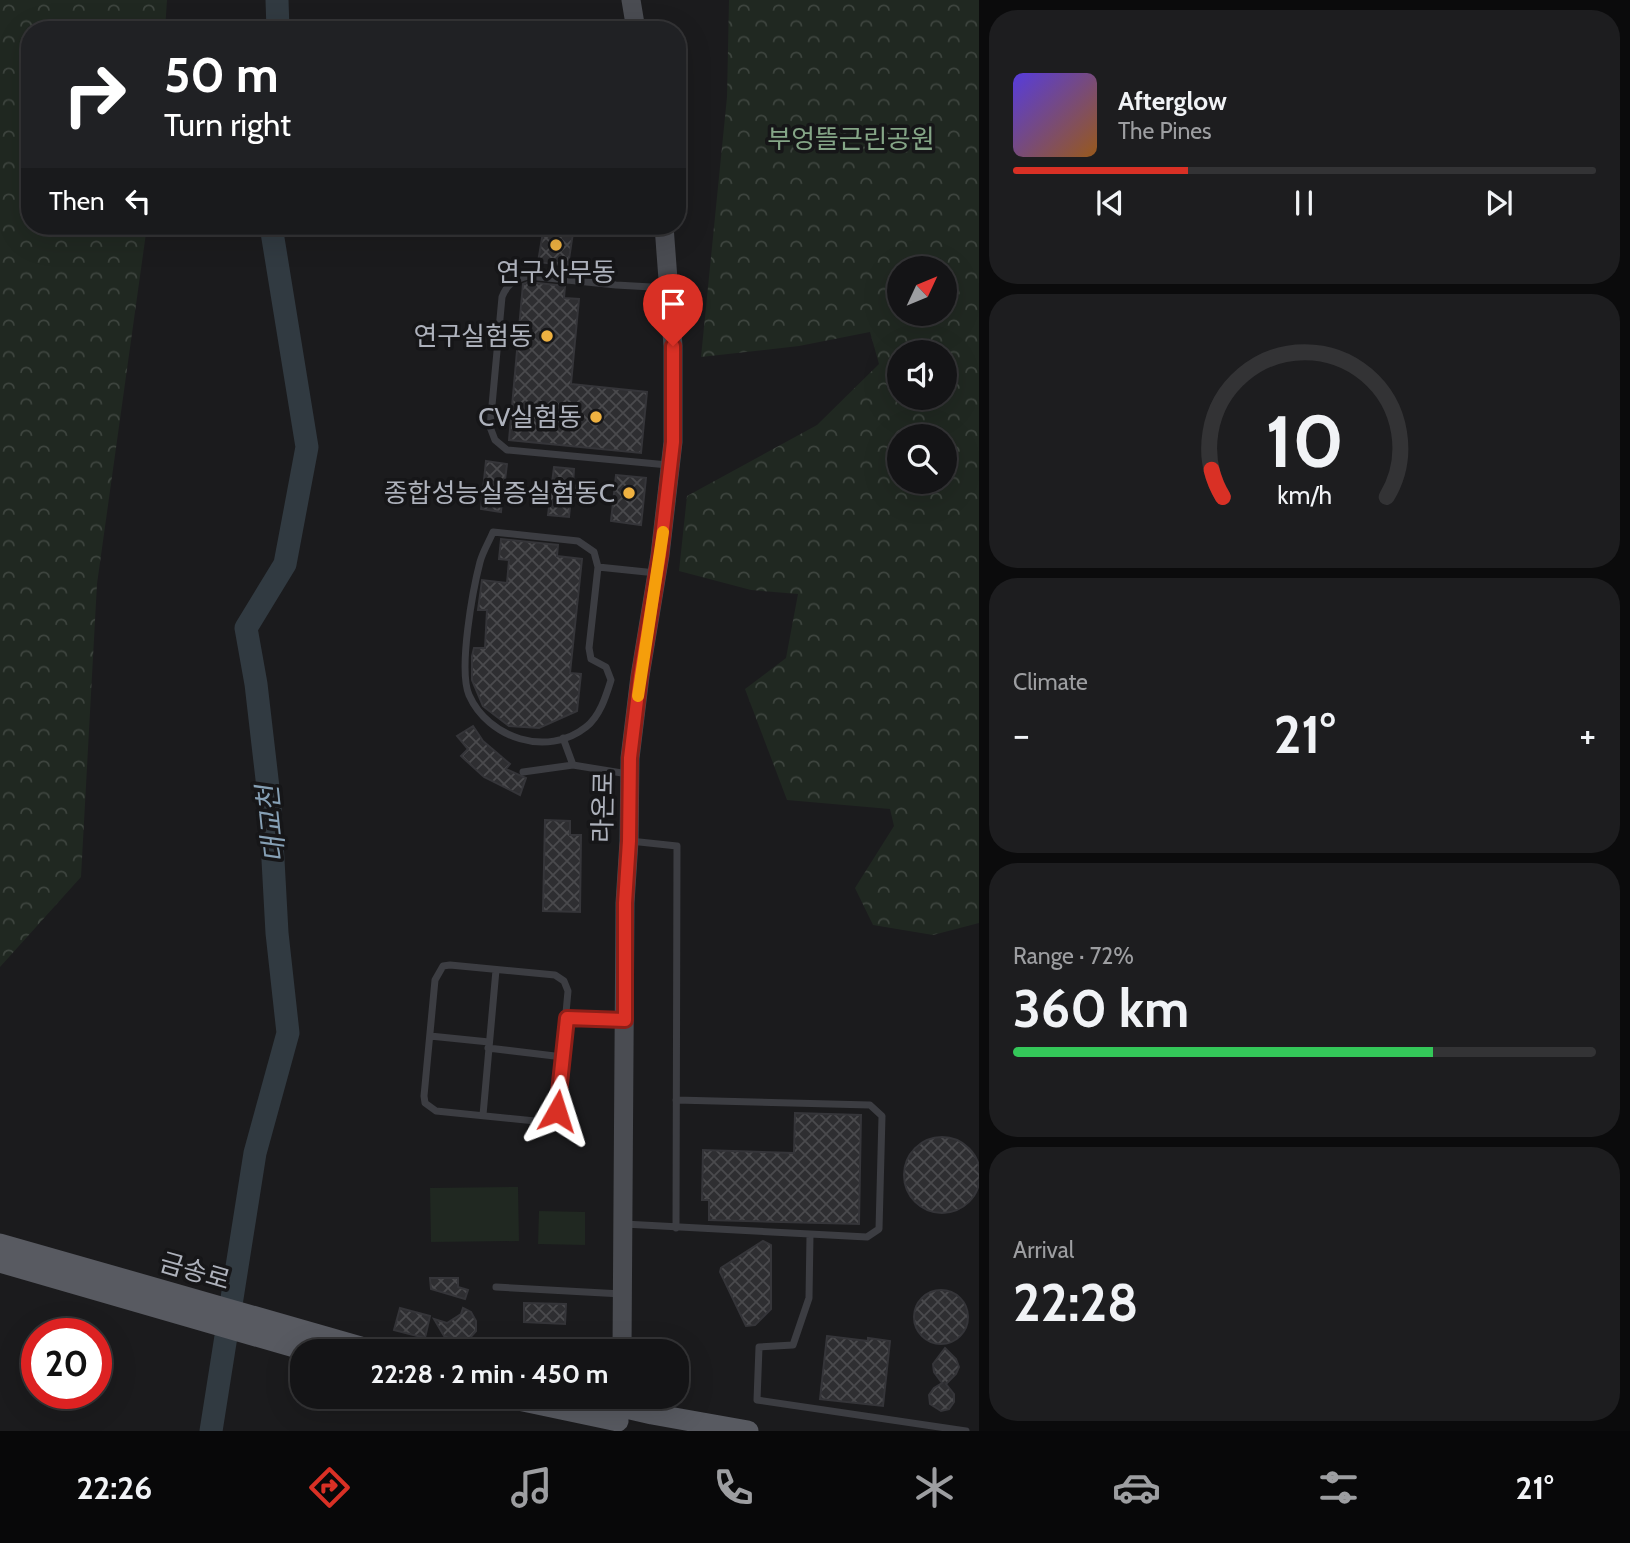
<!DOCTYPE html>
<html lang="en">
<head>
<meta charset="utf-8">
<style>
	body { margin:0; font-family:Cabin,"Noto Sans KR",sans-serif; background:#1d1d1f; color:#f1f3f6; height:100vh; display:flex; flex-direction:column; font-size:26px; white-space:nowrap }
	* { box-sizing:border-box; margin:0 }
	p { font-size:23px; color:#9d9ea1 }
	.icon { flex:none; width:38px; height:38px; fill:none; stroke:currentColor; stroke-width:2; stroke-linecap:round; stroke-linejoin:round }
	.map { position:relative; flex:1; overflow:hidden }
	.drawer { display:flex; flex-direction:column; gap:10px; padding:10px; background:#0b0b0c; width:651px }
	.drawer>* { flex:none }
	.top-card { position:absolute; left:21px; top:21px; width:665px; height:214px; border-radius:28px; box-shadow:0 7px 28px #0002,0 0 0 2px #333335; background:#202124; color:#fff; overflow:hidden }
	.needle { width:46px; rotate:46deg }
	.buttons { position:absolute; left:887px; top:256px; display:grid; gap:14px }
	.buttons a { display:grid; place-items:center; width:70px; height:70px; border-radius:50%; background:#141416; box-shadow:0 7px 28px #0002,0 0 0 2px #333335; font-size:35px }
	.speed { position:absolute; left:21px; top:1318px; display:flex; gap:14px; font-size:35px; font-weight:700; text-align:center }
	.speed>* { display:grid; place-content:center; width:91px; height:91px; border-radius:50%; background:#141416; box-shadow:0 7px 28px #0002,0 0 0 2px #333335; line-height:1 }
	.speed .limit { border:10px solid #d22; background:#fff; color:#111 }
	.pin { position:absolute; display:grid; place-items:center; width:60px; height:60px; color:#fff; margin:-72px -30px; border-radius:50% 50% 50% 0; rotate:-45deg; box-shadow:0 0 7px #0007 }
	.pin .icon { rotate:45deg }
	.me { position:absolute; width:77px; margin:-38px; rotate:6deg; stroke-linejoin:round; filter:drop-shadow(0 0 5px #0008) }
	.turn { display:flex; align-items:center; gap:24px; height:147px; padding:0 28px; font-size:32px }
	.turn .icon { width:91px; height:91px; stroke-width:2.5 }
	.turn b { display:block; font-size:49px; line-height:60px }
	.then { display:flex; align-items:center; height:66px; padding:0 28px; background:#0003; gap:14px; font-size:26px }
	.big { font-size:52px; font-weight:700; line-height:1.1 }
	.drawer .widget { flex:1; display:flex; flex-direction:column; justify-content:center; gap:10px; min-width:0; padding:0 24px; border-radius:28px; background:#1d1d1f }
	.drawer .dial { align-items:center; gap:0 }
	.dial svg { height:182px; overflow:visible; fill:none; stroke:#333335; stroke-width:7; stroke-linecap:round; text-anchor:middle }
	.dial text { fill:#f1f3f6; stroke:none }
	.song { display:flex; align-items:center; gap:21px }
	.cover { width:84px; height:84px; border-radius:10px; background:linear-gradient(135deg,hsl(250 70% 55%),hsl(30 70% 35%)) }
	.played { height:7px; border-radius:4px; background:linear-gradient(90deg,#d93025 30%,#333335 30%) }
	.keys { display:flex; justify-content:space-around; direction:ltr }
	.heat { display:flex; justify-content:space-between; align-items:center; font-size:38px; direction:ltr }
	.charge { height:10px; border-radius:5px; background:linear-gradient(90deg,#34c759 72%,#333335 0) }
	.trip { position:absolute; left:290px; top:1339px; width:399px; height:70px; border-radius:28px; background:#141416; box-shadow:0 7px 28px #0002,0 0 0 2px #333335; font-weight:700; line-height:70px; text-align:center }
	.dock { display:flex; height:112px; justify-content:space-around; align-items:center; background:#080809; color:#9d9ea1 }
	.dock .icon { width:49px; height:49px }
	.dock .current { color:#d93025 }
	.dock b { font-size:32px; color:#f1f3f6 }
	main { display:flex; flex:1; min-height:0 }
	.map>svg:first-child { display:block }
	.green { fill:#202821 }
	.forest { fill:url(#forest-crowns); fill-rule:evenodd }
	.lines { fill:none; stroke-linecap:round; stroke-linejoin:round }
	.river { stroke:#313a41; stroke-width:23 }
	.building { fill:url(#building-cross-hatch); stroke:#353539; stroke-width:2 }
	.service { stroke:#3c3d42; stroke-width:7 }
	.secondary { stroke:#4a4c52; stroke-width:19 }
	.primary { stroke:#585a61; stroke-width:21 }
	.route-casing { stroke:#8d1f18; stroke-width:18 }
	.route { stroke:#d93025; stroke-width:12 }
	.slow { stroke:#f59e0b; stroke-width:12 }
	.poi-dot { fill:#eeb141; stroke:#161618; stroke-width:2.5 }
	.labels { text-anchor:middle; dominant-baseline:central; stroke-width:7; stroke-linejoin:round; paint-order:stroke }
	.park-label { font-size:26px; fill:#85a687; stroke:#161618 }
	.poi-label { font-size:26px; fill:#aeb2bc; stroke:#161618; text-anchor:end }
	.street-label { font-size:26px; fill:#aeb2bc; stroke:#161618 }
	.water-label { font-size:28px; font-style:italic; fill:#86a0b5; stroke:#161618 }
</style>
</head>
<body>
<main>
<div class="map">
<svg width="979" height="1431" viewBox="0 0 979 1431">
	<defs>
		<pattern id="forest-crowns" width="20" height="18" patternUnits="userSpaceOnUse" patternTransform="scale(1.75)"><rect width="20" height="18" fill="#202821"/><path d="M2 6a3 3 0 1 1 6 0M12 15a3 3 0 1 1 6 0" fill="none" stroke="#3e453f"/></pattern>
		<pattern id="building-cross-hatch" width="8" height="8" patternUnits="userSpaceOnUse" patternTransform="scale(1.75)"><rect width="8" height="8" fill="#2e2e31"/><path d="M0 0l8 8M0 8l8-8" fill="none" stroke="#4a4a4d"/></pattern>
	</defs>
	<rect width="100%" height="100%" fill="#1b1b1d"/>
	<!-- green -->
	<path class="green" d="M518 1187 519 1241 431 1242 430 1188Z
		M539 1211 585 1212V1245L538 1244Z"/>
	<!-- forest -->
	<path class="forest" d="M0 0H167L165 30H30V226H147L97 584 81 877 0 967Z
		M729 0H979V923L933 935 873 925 855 888 894 826 890 809 787 800 745 689 786 658 798 594 751 590 679 571 687 496 817 425 879 364 870 332 799 346 701 357 727 97ZM900 268H945V313H900ZM900 352H945V397H900ZM900 436H945V481H900Z"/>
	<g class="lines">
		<!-- river -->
		<path class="river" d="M277 0 278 30
			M211 1431 255 1153 288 1033 277 933 270 805 256 684 246 628 285 564 307 447 271 226"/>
	</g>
	<!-- building -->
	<path class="building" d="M544 226H574L568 266 538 262Z
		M528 282 565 286 564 298 579 299 571 384 647 392 641 453 509 440 523 284Z
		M486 461 507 464 505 480H511L509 492 503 491 501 512 481 509Z
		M554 467 574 469 573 485 578 486 577 497H571L569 517 548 515Z
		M616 475 646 478 641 525 611 521Z
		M501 539 558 545 557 556 582 559 570 673 581 674 577 711 539 728 509 726 483 706 472 680V656L474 648H485L487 610H478L482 580 507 583 509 560 499 559Z
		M473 726 483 741 510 764 506 769 526 778 520 795 484 777 461 756 468 749 457 736Z
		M545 820 570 821V835H581L580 912 543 911Z
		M795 1113 861 1115 859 1224 709 1220V1200H702L703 1150 794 1153Z
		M904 1175a38 38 0 1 1 76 0a38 38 0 1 1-76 0Z
		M763 1241 771 1245V1309L755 1325 746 1326 720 1272 721 1268Z
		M430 1278H458V1287L468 1290 465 1299 431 1289Z
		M914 1317a27 27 0 1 1 54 0a27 27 0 1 1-54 0Z
		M524 1303 566 1304 565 1324 524 1322Z
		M400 1308 430 1316 425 1338 394 1330Z
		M463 1308 471 1312 476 1321V1331L469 1339 461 1343 444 1336 434 1319 447 1323 461 1314Z
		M827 1336 868 1341V1338L890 1341 883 1406 820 1399Z
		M945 1348 956 1359 959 1367 956 1374 946 1384 954 1394V1402L949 1409 941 1411 930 1404 929 1395 934 1388 942 1383 934 1372 933 1364Z"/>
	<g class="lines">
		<!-- service -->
		<path class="service" d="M668 465 507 450 495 440 490 427 502 297C507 284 515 279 528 276L616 285 669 288
			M598 567 589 648 591 659 606 667 611 680C606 696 600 716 586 727 547 758 488 738 469 695 458 669 473 589 480 562 483 551 489 542 493 532L578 541 594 552 598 567 656 573
			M563 738 573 765
			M523 772 573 765 628 774
			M630 841 677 846 676 1228
			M450 965 555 975 564 981 568 991 557 1111 553 1118 545 1122 436 1111 425 1103 424 1096 435 980 443 966Z
			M567 1018 624 1020
			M430 1036 489 1042
			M488 1048 563 1057
			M483 1115 496 970
			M624 1224 867 1237 879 1229 882 1116 870 1105 676 1100
			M810 1235 809 1298 793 1345 759 1347 757 1400 966 1431
			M496 1287 622 1294"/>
		<!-- secondary -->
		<path class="secondary" d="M631 0 636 30
			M622 1351 625 903 629 841 630 758 640 676 660 555 673 442V346L664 226"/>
		<!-- primary -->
		<path class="primary" d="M0 1244 375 1351
			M0 1262 308 1351
			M500 1396 618 1421
			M574 1396 652 1414 748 1431"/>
	</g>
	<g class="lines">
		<!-- route casing -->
		<g class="route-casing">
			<path id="route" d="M557 1111 567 1018 625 1020V903L629 841 630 758 640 676 660 555 673 442V346"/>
		</g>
		<!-- route -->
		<use href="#route" class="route"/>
		<!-- slow -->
		<path class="slow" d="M638 696 663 532"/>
	</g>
	<!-- markers -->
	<g class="poi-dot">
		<circle cx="556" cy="245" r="7"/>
		<circle cx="547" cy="336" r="7"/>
		<circle cx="596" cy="417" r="7"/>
		<circle cx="629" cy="493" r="7"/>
	</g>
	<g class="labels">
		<!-- park labels -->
		<g class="park-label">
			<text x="851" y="139">부엉뜰근린공원</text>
		</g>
		<!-- poi labels -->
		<g class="poi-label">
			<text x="556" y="272" text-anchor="middle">연구사무동</text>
			<text x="533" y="336">연구실험동</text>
			<text x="582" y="417">CV실험동</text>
			<text x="615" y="493">종합성능실증실험동C</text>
		</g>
		<!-- street labels -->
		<g class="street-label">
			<text transform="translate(603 807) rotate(-89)">라온로</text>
			<text transform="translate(195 1271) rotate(16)">금송로</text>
		</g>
		<!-- water labels -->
		<g class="water-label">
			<text transform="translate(271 824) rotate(-96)">대교천</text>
		</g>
	</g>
</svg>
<div class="buttons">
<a><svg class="needle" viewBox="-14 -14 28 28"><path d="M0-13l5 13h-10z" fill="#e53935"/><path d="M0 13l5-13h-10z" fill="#9d9ea1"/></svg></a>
<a><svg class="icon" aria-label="sound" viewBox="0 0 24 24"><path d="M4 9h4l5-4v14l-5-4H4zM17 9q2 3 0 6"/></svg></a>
<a><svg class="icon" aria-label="search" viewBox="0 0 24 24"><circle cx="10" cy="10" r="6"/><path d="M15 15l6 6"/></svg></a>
</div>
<div class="speed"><div class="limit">20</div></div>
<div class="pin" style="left:673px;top:346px;background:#d93025"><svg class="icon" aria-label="arrive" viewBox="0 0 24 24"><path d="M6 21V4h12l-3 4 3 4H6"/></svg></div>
<svg class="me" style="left:557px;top:1111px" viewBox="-20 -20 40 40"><path d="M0-17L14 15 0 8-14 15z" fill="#d93025" stroke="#fff" stroke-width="4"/></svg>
<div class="trip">22:28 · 2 min · 450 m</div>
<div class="top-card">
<div class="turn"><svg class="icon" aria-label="right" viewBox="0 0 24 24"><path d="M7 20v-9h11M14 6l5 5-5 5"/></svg><div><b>50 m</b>Turn right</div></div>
<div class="then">Then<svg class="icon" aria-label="left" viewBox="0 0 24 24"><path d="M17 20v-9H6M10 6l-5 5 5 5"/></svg></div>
</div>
</div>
<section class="drawer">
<div class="widget">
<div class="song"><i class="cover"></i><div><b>Afterglow</b><p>The Pines</p></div></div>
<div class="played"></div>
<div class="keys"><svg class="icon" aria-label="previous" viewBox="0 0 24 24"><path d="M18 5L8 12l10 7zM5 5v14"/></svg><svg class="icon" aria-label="pause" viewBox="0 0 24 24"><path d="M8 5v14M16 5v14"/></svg><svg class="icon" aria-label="next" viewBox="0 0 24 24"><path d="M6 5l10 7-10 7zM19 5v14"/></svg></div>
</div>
<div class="widget dial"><svg viewBox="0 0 100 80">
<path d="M14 69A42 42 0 1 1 86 69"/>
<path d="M14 69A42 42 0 0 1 9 57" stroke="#d93025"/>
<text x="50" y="56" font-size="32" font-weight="700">10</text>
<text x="50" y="72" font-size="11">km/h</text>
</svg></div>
<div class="widget"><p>Climate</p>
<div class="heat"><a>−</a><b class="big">21°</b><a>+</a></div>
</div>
<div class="widget"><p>Range · 72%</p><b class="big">360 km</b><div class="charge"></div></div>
<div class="widget"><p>Arrival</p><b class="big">22:28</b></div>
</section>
</main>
<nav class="dock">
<b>22:26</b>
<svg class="icon current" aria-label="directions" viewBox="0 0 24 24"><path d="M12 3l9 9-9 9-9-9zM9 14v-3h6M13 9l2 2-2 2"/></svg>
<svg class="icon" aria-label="music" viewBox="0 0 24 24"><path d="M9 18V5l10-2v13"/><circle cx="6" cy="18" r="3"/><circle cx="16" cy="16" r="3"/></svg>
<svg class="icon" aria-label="phone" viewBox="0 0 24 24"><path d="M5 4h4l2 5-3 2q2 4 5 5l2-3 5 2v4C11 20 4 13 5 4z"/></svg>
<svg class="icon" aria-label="climate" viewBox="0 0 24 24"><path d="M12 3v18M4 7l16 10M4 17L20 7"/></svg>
<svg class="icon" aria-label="car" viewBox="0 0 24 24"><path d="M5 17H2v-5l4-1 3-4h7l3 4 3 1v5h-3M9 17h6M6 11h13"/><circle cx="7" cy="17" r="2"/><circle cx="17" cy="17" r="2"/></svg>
<svg class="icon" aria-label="filters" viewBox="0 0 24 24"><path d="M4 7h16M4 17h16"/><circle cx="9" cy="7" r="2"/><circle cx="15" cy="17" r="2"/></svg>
<b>21°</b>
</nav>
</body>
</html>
